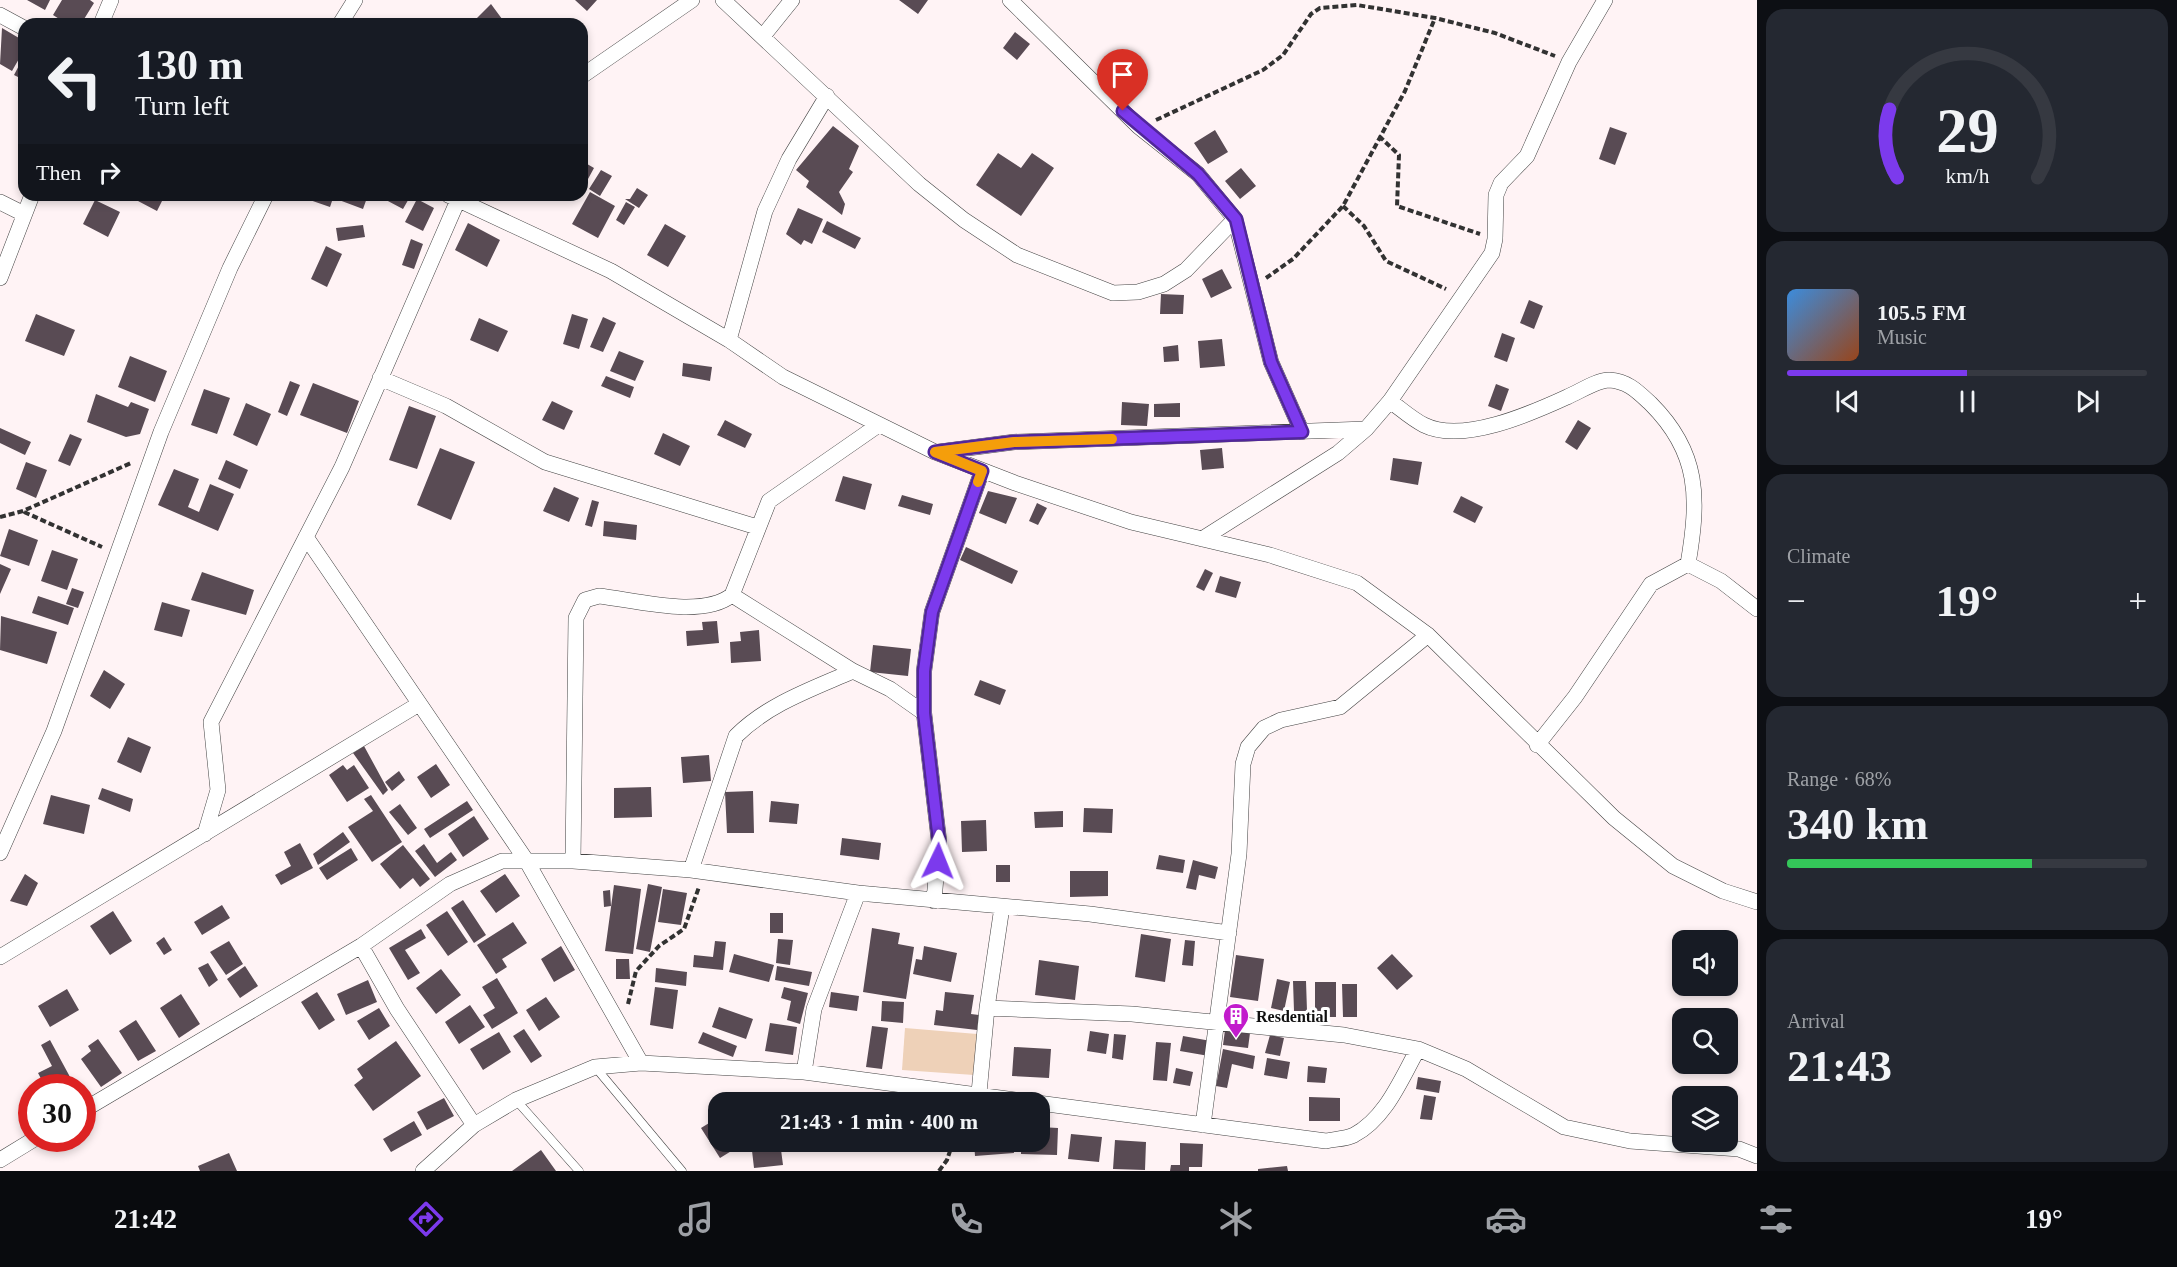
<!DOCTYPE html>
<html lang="en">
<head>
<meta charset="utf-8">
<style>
	body { margin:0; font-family:Georgia,serif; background:#242831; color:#f1f3f6; height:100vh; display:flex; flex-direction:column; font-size:22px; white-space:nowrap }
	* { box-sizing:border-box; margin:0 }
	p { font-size:20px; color:#9ea1a6 }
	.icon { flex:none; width:33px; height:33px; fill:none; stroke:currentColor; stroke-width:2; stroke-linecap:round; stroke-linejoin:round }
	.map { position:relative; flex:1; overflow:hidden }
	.drawer { display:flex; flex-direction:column; gap:9px; padding:9px; background:#0d0f14; width:420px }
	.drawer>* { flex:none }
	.top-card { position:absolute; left:18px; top:18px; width:570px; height:183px; border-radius:18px; box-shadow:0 3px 9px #0003; background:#171b24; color:#f1f3f6; overflow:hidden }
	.buttons { position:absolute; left:1672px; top:930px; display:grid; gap:12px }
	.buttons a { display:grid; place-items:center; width:66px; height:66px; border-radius:12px; background:#171b24; box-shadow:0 3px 9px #0003; font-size:30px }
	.speed { position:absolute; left:18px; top:1074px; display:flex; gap:12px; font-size:30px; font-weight:700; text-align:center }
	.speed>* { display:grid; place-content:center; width:78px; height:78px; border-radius:50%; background:#171b24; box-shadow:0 3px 9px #0003; line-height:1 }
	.speed .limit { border:9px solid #d22; background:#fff; color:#111 }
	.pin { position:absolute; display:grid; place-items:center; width:51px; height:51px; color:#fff; margin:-62px -26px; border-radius:50% 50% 50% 0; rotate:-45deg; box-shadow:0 0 6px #0007 }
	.pin .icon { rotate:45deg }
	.me { position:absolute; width:66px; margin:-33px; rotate:2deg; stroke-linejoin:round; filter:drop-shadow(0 0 4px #0008) }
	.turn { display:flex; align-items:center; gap:21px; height:126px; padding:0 18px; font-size:27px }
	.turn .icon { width:78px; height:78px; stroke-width:2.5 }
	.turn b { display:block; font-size:42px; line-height:51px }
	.then { display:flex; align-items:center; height:57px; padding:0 18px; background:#0003; gap:12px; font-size:22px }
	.big { font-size:45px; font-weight:700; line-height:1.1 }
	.drawer .card { flex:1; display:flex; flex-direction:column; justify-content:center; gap:9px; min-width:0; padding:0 21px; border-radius:18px; background:#242831 }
	.drawer .dial { align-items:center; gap:0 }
	.dial svg { height:156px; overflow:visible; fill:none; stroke:#363941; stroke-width:7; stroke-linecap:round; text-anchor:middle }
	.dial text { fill:#f1f3f6; stroke:none }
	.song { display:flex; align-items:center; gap:18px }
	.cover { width:72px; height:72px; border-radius:9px; background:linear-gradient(135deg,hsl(210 70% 55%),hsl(20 70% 35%)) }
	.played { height:6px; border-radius:3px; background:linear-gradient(90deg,#7c3aed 50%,#363941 50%) }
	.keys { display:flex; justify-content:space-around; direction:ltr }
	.heat { display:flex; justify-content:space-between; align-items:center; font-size:33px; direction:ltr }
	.charge { height:9px; border-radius:4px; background:linear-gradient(90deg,#34c759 68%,#363941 0) }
	.trip { position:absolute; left:708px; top:1092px; width:342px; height:60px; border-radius:18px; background:#171b24; box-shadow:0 3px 9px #0003; font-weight:700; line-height:60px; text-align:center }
	.tabs { display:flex; height:96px; justify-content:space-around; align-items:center; background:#090b0e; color:#9ea1a6 }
	.tabs .icon { width:42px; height:42px }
	.tabs .active { color:#7c3aed }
	.tabs b { font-size:27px; color:#f1f3f6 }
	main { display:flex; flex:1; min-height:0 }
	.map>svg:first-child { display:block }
	.green { fill:#eed1b8 }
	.building { fill:#594b54 }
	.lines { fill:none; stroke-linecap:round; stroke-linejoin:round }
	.service-casing { stroke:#434343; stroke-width:9 }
	.minor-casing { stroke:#434343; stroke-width:16 }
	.path { stroke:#323232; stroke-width:4; stroke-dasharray:6 3; stroke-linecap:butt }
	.service { stroke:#fff; stroke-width:8 }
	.minor { stroke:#fff; stroke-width:15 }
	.route-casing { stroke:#51269a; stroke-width:15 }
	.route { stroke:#7c3aed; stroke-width:10 }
	.slow { stroke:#f59e0b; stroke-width:10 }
	.labels { text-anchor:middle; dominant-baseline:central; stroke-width:6; stroke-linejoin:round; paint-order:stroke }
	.poi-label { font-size:16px; font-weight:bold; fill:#101010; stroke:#fff; text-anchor:start }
</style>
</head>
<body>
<main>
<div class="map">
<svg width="1757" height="1171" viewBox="0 0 1757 1171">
	<rect width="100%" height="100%" fill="#fff3f5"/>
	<!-- green -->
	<path class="green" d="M905 1028 977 1034 974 1075 902 1070Z"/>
	<!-- building -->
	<path class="building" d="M27 0H50L45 10Z
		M62 0H90L94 3 81 24H67L53 15Z
		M575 0H597L587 11Z
		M899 0H928L918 14Z
		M491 4 505 23 471 24Z
		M2 28 24 41V50L12 71 0 64Z
		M1015 32 1030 44 1017 60 1003 48Z
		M24 56V80L14 75Z
		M833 126 859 146 849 169 853 172 839 192 845 204 842 215 806 187 809 181 796 170Z
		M1610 127 1627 133 1615 165 1599 159Z
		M1215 130 1228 152 1208 164 1194 143Z
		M998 153 1021 168 1032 153 1054 168 1021 216 976 185Z
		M582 161 594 168 582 190Z
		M1241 168 1256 186 1240 199 1225 181Z
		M601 170 612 176 600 196 589 189Z
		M637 188 648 195 639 208 625 199H630Z
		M590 192 615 206 598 238 572 224Z
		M141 195H165L157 211 138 201Z
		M305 195H334L330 207 304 198Z
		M341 195H368L363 209 339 200Z
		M389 195H411L403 209 386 200Z
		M417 199 434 208 423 231 405 222Z
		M95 200 120 212 108 237 83 224Z
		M626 202 635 207 624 225 616 220Z
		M798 208 823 219 812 244 804 240 801 245 786 234Z
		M827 221 861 238 855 249 822 232Z
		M468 223 500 240 487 267 455 250Z
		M665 224 686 236 668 267 647 255Z
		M363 225 365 237 338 241 336 228Z
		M411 239 423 244 414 269 402 265Z
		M326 246 342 254 327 287 311 279Z
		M1222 269 1232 288 1211 298 1202 279Z
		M1161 294 1184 295 1183 314H1160Z
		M1529 300 1543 306 1534 329 1520 323Z
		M36 314 75 330 64 356 25 341Z
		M572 314 588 319 579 349 563 344Z
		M603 317 616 323 603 352 590 347Z
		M479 318 508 331 498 352 470 340Z
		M1502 333 1515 338 1507 362 1494 357Z
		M1222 339 1225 366 1200 368 1198 341Z
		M1178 345 1179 361 1164 362 1163 347Z
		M619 351 644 361 635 381 610 371Z
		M130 356 167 371 155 402 118 387Z
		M683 363 712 367 710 381 682 376Z
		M606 376 634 387 630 398 601 386Z
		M290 381 300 385 287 416 278 412Z
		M313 383 359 401 347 433 300 415Z
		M1496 384 1509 389 1501 411 1488 406Z
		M204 389 230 398 217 434 191 425Z
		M96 394 128 407 131 402 149 409 140 434 126 437 87 422Z
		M552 401 573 411 564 430 542 420Z
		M1122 402 1149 404 1147 426 1121 425Z
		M246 403 271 414 257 446 233 435Z
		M1180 403V417H1154V404Z
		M409 406 436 416 417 469 389 460Z
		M725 420 752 434 745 448 717 435Z
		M1578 420 1591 428 1577 450 1565 442Z
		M0 428 31 442 25 455 0 443Z
		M663 433 690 446 680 466 654 454Z
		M70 434 82 439 70 466 58 461Z
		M440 448 475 462 451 520 417 505Z
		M1222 448 1224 468 1202 470 1200 450Z
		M1393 458 1422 462 1418 485 1390 480Z
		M226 460 248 470 240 489 218 479Z
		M26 462 47 470 36 498 16 489Z
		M174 469 199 479 188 507 199 512 210 484 234 494 218 531 158 505Z
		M843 476 872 484 865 510 835 501Z
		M554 487 579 498 569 522 543 511Z
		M988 491 1017 498 1006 524 979 513Z
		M902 495 933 504 930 515 898 506Z
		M1461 496 1483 507 1475 523 1453 512Z
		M592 500 599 502 592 527 585 525Z
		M1037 503 1047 508 1038 525 1029 521Z
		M604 521 637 525 636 540 603 536Z
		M9 529 38 540 29 566 0 556Z
		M966 547 1018 571 1012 584 960 560Z
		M52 550 78 559 67 590 41 581Z
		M0 564 11 569 0 594Z
		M1205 569 1213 573 1204 591 1196 587Z
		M202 572 254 590 246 615 191 600Z
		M1220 576 1241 582 1236 598 1215 592Z
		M72 588 84 592 78 608 66 604Z
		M38 596 74 608 68 625 32 613Z
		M162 602 190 610 182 637 154 630Z
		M1 616 57 632 47 664 0 650Z
		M717 621 719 643 687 646 686 631 703 630 702 622Z
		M759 630 761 661 731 663 730 642 741 641 740 632Z
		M873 645 911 649 908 676 870 672Z
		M104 670 125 684 110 709 90 696Z
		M980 680 1006 690 1000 705 974 695Z
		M128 737 151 747 141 773 117 762Z
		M364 746 388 790 383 795 353 753Z
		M709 755 711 781 683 783 681 757Z
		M436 764 450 785 431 798 417 777Z
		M343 765 347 770 354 765 369 788 347 802 329 775Z
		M399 771 405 780 392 791 385 782Z
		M651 787 652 817 614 818V788Z
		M102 788 133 799 130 812 98 799Z
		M753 791 754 833H727L725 792Z
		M51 795 90 805 84 834 43 824Z
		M371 795 402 842 372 862 348 827 373 811 364 799Z
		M467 801 473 810 430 838 424 829Z
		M771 801 799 804 797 824 769 822Z
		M400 804 417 828 408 835 389 812Z
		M1084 808 1113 809 1112 833 1083 832Z
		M1063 811V827L1035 828 1034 812Z
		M474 816 489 839 463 857 448 834Z
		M986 820 987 851 962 852 961 821Z
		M343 832 350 842 318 865 313 854Z
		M842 838 881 843 879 860 840 855Z
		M300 843 313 868 281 885 275 875 291 866 284 852Z
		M424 844 437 863 451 852 457 860 435 877 415 851Z
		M403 845 430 879 420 887 413 878 400 889 380 864Z
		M351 848 358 860 327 880 319 868Z
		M1159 855 1185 860 1183 873 1156 869Z
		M1193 860 1218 867 1215 879 1199 875 1196 890 1186 888Z
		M996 865H1010V882H996Z
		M1070 871H1108V896L1070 897Z
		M25 874 38 883 27 906 10 901Z
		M505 874 520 896 496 913 480 891Z
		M648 884 662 887 650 952 636 949Z
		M614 885 641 889 633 954 605 951Z
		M663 889 687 893 681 925 658 922Z
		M610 890 611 906 604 907 603 891Z
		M463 900 486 935 474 943 451 908Z
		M222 905 230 918 202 935 194 922Z
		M113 911 132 941 110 955 90 926Z
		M447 911 468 942 448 956 426 925Z
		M770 913H783V933H770Z
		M513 922 527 943 502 959 507 967 496 974 477 945Z
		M872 928 900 933 898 944 914 947 906 999 863 992Z
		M421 929 426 938 405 950 420 973 408 980 389 948Z
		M1141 934 1171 939 1165 982 1135 977Z
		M164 937 172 950 164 955 156 943Z
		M778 939 793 940 790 965 776 963Z
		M1185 940 1195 941 1193 966 1182 965Z
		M229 941 243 964 226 975 210 952Z
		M715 941 726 942 723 970 693 967 694 955 713 957Z
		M561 946 575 970 554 982 541 959Z
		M924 946 957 953 951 982 913 974 916 959 922 960Z
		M734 954 774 965 769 982 729 972Z
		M1392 954 1413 976 1397 990 1377 968Z
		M1236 955 1264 959 1258 1001 1230 997Z
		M616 959H629L630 979H616Z
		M1039 960 1079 966 1075 1000 1035 995Z
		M208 963 218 980 209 987 198 968Z
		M245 966 258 986 240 998 227 979Z
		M777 966 812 972 809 986 775 980Z
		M656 968 687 972 686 986 655 982Z
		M441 969 461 995 436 1014 416 988Z
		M497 978 518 1013 492 1029 483 1015 495 1008 482 987Z
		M1277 979 1290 982 1284 1011 1271 1008Z
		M368 980 377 1002 346 1015 337 994Z
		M1293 981H1306L1307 1011H1294Z
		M1315 982H1336V1017H1315Z
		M1342 984H1357V1017H1343Z
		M655 987 678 990 673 1029 650 1025Z
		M784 987 808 993 800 1024 787 1020 791 1001 781 998Z
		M67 989 79 1010 50 1027 38 1006Z
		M317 992 335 1020 319 1030 301 1002Z
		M831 992 859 996 857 1011 829 1007Z
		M945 992 974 995 971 1014 979 1015 977 1030 934 1025 936 1010 943 1011Z
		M181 994 200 1024 179 1038 160 1008Z
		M546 997 560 1017 539 1031 526 1010Z
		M882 1001 904 1002 903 1023 881 1021Z
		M470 1005 485 1027 459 1044 445 1022Z
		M719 1007 753 1019 746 1039 712 1027Z
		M379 1008 390 1026 369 1040 357 1021Z
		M136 1020 156 1051 138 1061 119 1031Z
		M770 1023 797 1027 793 1055 765 1051Z
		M872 1026 888 1028 882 1069 866 1067Z
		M524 1029 542 1056 531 1063 513 1036Z
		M1225 1030 1250 1033 1248 1048 1223 1045Z
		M1090 1031 1109 1034 1106 1054 1087 1051Z
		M499 1032 511 1052 483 1070 470 1049Z
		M703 1032 737 1046 733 1057 698 1043Z
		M1114 1034 1126 1035 1123 1060 1112 1058Z
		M1270 1035 1284 1038 1280 1056 1265 1053Z
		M1183 1036 1211 1041 1209 1056 1180 1051Z
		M98 1039 122 1073 101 1087 81 1059 91 1051 88 1046Z
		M50 1040 76 1088H46L38 1073 52 1066 41 1045Z
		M396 1041 421 1076 373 1111 354 1085 363 1078 357 1069Z
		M1156 1042 1171 1043 1167 1081 1153 1080Z
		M1014 1047 1051 1049 1049 1078 1012 1076Z
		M1223 1049 1255 1056 1253 1069 1232 1064 1227 1088 1216 1086Z
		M1267 1058 1290 1062 1287 1079 1264 1075Z
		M1308 1066 1327 1068 1325 1083 1307 1082Z
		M1176 1068 1193 1072 1190 1086 1173 1083Z
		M1418 1077 1441 1081 1439 1093 1416 1089Z
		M792 1092 819 1095V1102H791Z
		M835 1095 867 1097 866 1102H835Z
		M1424 1095 1436 1097 1432 1120 1420 1119Z
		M1309 1097 1340 1098V1121H1309Z
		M444 1098 454 1116 427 1130 417 1112Z
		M714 1120 718 1127V1142H727L733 1150 720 1158 701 1128Z
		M414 1121 422 1135 391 1152 383 1139Z
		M1040 1127 1058 1128 1057 1155 1021 1154V1142H1040Z
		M1071 1134 1102 1137 1099 1162 1068 1159Z
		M1115 1140 1146 1142 1145 1170 1113 1169Z
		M751 1142H780L783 1165 754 1168Z
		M974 1142H1013L1014 1153 975 1156Z
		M1180 1143 1203 1144 1202 1167H1189V1171H1170L1171 1165H1180Z
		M541 1150 556 1171H512Z
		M229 1153 237 1171H200L198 1166Z
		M1287 1166 1288 1171H1258V1169Z"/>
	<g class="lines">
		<!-- service casing -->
		<g class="service-casing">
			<path id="service" d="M596 1068 682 1171
				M516 1100 579 1171"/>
		</g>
		<!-- minor casing -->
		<g class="minor-casing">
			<path id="minor" d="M723 0 919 184 964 220 1017 255 1113 293 1138 292 1164 284 1186 270 1235 219
				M1010 0 1139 127 1198 174 1235 219 1271 362 1302 432
				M0 15 24 28
				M101 24 111 0
				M340 24 355 0
				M763 36 792 0
				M582 76 692 0
				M448 195 611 271 729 340 783 377 935 452 1015 483 1131 522 1270 555 1357 583 1428 635 1614 818 1673 866 1723 891 1757 902
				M0 202 24 214
				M0 278 32 195
				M729 340 765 211 789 159 827 96
				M380 378 446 406 545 462 757 527
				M1390 401C1401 409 1412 419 1424 425 1462 444 1530 414 1567 397 1579 392 1597 380 1609 380 1628 381 1638 392 1651 404 1700 453 1699 499 1688 564
				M938 452 1014 442 1366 429
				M306 537 526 860 641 1063
				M1202 539 1338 453 1366 429 1390 401 1492 253 1495 239 1496 195 1501 183 1527 156 1569 62 1605 0
				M732 595 853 671 890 689 924 713
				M1537 745 1575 697 1651 584 1688 564 1721 581 1757 609
				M205 834 218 790 211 722 342 467 458 200
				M0 853 54 731 161 432 230 268 266 195
				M573 861 576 618 585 600 599 596C635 600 702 619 732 595L769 501 877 426
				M691 870 736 736C768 704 812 689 853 671
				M934 901 939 841 924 713V671L932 612 982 471
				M361 946 397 1009 474 1125
				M0 957 419 704
				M987 1008 1132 1014 1344 1035 1418 1049 1466 1069 1564 1127 1630 1141 1739 1149 1757 1156
				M804 1072 814 1009 858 893
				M979 1093 987 1008 1002 907
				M82 1111 361 946 450 884 502 861H573L691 870 858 893 1090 914 1229 933
				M1203 1125 1239 854 1243 764 1248 747 1264 728 1281 720 1340 707 1428 635
				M0 1160 36 1138
				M423 1171 474 1125 516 1100 595 1067 641 1063 804 1072 1326 1141C1335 1139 1346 1139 1354 1135 1386 1118 1401 1079 1418 1049"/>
		</g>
		<!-- path -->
		<path class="path" d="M1156 120 1263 70 1283 55 1311 14 1320 8 1357 5 1435 18 1495 33 1555 56
			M1379 136 1399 155 1397 206 1480 234
			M1343 206 1364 226 1386 261 1446 289
			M1266 278 1293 259 1343 206 1405 91 1435 18
			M24 512 102 547
			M0 517 23 511 131 463
			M628 1004 636 971 659 946 684 929 699 887
			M939 1171 947 1160 953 1142"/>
		<!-- service -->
		<use href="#service" class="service"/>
		<!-- minor -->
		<use href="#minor" class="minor"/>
	</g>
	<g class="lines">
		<!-- route casing -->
		<g class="route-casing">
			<path id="route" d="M938 861 939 841 924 713V671L932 612 982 471 935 452 1014 442 1302 432 1271 362 1236 219 1198 174 1123 111"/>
		</g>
		<!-- route -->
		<use href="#route" class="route"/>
		<!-- slow -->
		<path class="slow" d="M978 482 982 471 935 452 1014 442 1112 439"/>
	</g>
	<!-- icons -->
	<defs>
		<g id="building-pin" transform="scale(1.35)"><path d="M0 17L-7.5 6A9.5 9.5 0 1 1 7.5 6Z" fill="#c21bcc" stroke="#fff"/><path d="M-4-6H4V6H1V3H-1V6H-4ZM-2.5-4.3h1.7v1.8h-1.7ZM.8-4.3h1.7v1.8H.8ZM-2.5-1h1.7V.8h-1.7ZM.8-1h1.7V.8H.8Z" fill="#fff"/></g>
	</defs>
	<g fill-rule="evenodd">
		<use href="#building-pin" x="1236" y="1016"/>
	</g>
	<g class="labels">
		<!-- poi labels -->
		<g class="poi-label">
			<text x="1256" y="1016">Resdential</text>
		</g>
	</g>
</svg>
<div class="buttons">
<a><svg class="icon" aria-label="sound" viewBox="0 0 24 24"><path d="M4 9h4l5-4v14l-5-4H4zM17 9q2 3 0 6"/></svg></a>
<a><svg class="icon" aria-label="search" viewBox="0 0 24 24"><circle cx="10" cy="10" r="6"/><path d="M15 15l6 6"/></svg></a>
<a><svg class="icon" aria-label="layers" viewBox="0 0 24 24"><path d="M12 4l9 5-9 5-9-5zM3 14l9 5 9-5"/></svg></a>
</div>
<div class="speed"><div class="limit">30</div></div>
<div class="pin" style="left:1123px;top:111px;background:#d93025"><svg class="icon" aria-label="arrive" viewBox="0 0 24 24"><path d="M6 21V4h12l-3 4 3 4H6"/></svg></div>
<svg class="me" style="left:938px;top:861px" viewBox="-20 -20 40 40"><path d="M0-17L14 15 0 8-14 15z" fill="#7c3aed" stroke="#fff" stroke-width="4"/></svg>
<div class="trip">21:43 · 1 min · 400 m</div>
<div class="top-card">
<div class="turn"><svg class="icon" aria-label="left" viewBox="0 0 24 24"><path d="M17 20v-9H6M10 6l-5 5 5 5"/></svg><div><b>130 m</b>Turn left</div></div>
<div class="then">Then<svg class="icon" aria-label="right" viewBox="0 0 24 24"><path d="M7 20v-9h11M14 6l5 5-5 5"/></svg></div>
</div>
</div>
<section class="drawer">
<div class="card dial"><svg viewBox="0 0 100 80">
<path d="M14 69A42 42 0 1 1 86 69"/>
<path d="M14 69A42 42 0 0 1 10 34" stroke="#7c3aed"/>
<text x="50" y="56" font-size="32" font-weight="700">29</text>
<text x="50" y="72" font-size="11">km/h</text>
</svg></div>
<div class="card">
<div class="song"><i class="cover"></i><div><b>105.5 FM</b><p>Music</p></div></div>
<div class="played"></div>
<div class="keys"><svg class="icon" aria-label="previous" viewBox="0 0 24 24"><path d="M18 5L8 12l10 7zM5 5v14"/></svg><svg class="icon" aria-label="pause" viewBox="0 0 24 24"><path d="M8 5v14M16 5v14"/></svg><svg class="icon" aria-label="next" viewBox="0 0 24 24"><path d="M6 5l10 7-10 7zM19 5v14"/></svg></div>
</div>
<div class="card"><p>Climate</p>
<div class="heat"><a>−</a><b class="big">19°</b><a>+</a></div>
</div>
<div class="card"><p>Range · 68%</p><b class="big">340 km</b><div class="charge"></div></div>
<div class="card"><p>Arrival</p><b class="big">21:43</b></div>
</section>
</main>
<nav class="tabs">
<b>21:42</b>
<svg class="icon active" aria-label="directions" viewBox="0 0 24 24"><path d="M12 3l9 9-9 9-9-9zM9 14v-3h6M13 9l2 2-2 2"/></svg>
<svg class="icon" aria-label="music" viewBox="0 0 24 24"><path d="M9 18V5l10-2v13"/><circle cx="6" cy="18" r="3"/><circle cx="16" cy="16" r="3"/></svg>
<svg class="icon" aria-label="phone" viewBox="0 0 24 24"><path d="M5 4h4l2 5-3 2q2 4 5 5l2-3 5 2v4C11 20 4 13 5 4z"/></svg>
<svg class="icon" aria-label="climate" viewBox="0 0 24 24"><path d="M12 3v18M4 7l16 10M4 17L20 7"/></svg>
<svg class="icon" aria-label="car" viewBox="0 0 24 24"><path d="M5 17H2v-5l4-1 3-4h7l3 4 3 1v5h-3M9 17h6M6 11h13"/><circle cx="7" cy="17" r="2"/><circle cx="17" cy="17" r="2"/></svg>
<svg class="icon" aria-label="filters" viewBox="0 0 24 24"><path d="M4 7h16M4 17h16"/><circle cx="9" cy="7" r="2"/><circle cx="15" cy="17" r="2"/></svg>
<b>19°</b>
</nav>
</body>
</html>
